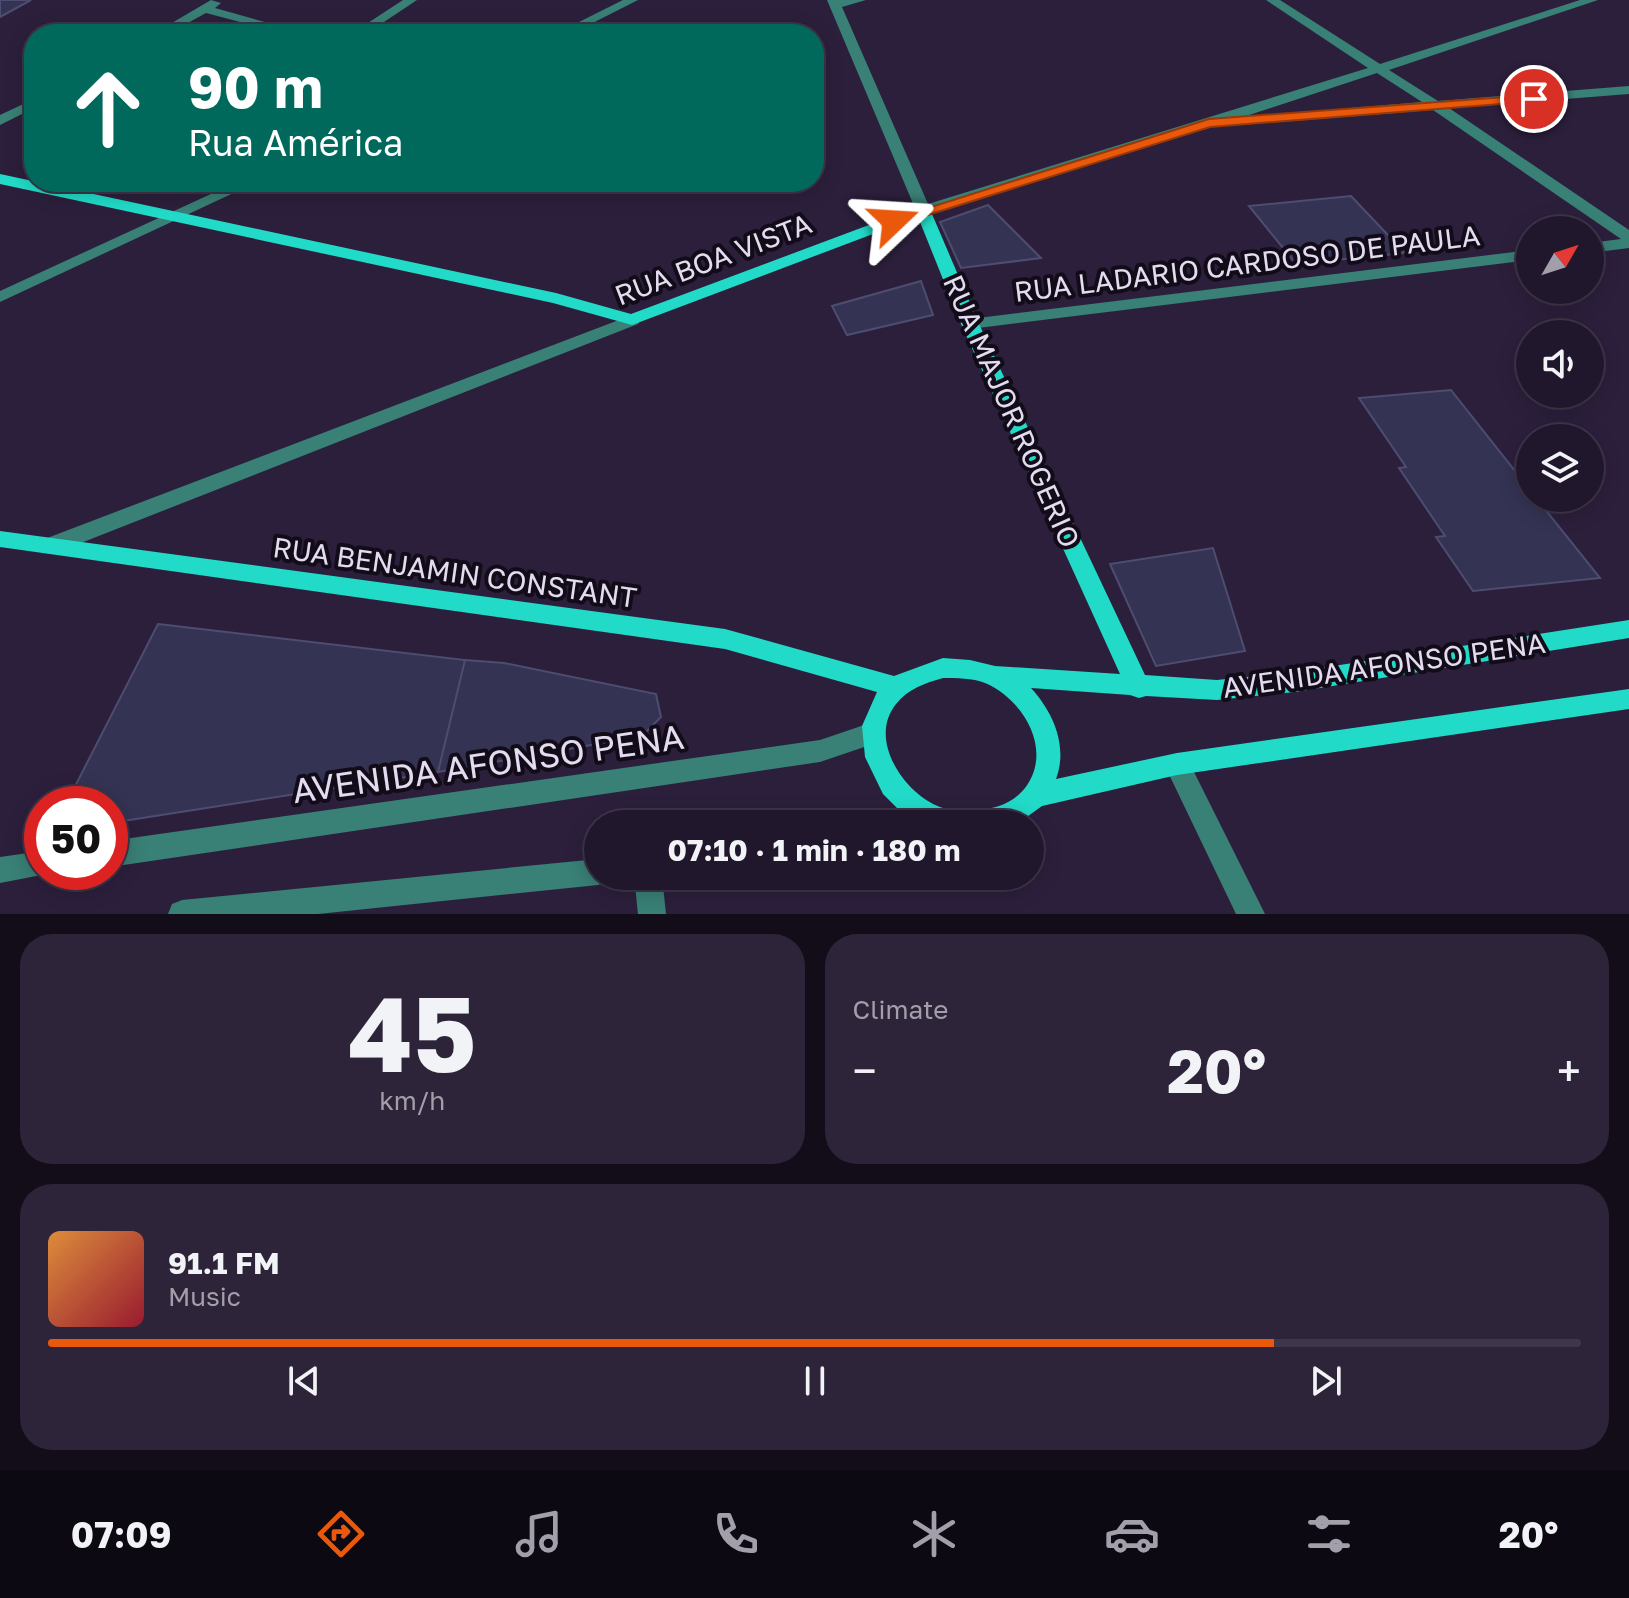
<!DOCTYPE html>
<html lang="en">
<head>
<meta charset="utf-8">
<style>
	body { margin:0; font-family:"Golos Text",sans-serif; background:#2d2439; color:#f1f3f6; height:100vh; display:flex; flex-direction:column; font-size:30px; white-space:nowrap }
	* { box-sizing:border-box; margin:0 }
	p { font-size:26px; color:#a29faa }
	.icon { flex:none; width:44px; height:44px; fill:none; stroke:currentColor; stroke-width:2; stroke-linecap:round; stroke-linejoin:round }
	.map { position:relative; height:914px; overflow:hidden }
	.sheet { display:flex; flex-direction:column; gap:20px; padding:20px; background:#120d19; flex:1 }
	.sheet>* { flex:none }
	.banner { position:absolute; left:24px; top:24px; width:800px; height:168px; border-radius:32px; box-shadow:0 4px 20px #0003,0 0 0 2px #3e3649; background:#00695c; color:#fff; overflow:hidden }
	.needle { width:52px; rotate:51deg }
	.buttons { position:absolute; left:1516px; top:216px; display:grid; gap:16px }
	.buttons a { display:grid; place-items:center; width:88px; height:88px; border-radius:50%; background:#21172d; box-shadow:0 4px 20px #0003,0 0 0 2px #3e3649; font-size:40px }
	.speed { position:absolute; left:24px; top:786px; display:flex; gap:16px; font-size:40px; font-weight:700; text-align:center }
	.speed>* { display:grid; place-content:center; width:104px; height:104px; border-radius:50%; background:#21172d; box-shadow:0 4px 20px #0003,0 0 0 2px #3e3649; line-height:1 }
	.speed .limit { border:12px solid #d22; background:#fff; color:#111 }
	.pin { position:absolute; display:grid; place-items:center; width:68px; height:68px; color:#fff; margin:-34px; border:4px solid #fff; border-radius:50%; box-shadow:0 2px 8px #0007 }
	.me { position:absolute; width:88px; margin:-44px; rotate:70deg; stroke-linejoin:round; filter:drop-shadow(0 0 6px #0008) }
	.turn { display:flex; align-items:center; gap:28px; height:168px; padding:0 32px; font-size:36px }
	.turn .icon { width:104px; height:104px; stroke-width:2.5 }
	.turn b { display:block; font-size:56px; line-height:68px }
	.big { font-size:60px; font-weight:700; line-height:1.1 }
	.sheet .tile { flex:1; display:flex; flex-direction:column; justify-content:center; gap:12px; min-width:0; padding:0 28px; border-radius:32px; background:#2d2439 }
	.sheet .dial { align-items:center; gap:0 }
	.dial b { font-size:104px; line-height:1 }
	.song { display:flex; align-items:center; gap:24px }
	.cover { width:96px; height:96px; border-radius:12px; background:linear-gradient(135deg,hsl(30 70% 55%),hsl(350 70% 35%)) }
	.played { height:8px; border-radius:4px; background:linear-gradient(90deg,#ea580c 80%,#3e3649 80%) }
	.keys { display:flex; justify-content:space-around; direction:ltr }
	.heat { display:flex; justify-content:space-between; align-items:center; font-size:44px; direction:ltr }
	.sheet .tiles { flex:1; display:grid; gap:20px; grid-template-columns:1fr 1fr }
	.tile:last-child { grid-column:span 2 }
	.trip { position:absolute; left:584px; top:810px; width:460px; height:80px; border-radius:40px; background:#21172d; box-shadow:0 4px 20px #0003,0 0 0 2px #3e3649; font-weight:700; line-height:80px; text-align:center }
	.dock { display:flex; height:128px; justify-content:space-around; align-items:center; background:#0d0912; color:#a29faa }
	.dock .icon { width:56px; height:56px }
	.dock .active { color:#ea580c }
	.dock b { font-size:36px; color:#f1f3f6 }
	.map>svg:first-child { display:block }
	.building { fill:#343353; stroke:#4d4d6f; stroke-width:2 }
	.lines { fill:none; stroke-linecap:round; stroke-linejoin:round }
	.minor { fill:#398076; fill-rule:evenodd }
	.major { fill:#21dbc8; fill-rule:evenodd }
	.route { fill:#ea580c; stroke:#983908; stroke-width:2 }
	.labels { text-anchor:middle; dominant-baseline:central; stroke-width:8; stroke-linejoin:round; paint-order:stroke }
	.street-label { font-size:28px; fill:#e3dbef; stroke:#120c19 }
	.near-street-label { font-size:34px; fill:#e3dbef; stroke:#120c19 }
</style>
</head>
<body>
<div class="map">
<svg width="1629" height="914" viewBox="0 0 1629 914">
	<rect width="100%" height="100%" fill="#2c1f3c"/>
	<!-- building -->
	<path class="building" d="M0 0H31L0 17Z
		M1351 196 1405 253 1296 264 1249 206Z
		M988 205 1041 258 961 268 940 222Z
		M921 281 933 315 847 335 832 306Z
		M1451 390 1530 490V498H1536L1600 578 1473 591 1436 537 1445 536 1399 468 1406 467 1359 398Z
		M1213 548 1245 651 1156 666 1110 564Z
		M158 624 465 660 438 772 110 823V804H66Z
		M465 660 504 663 656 694 661 717 642 736 438 772Z"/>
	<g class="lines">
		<!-- minor -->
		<path class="minor" d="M211 0 221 3 215 8 307 34H286L206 13 168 34H153Z
			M403 0H417L366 34H351Z
			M623 0H638L571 34H555Z
			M827 0H866L842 7 928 204 1368 68 1266 0H1280L1380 64 1580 0H1598L1389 70 1438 101 1629 86V94L1449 108 1629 230V248L1590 253V243L1621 239 1433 110 1241 125 1236 124 1235 119 929 213H917ZM1377 73 1422 102 1243 117Z
			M34 99V108L0 125V115Z
			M237 182H257L0 302V291Z
			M1530 250V260L970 329 961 324 970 319Z
			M632 315 641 320 638 324 58 552 50 554 42 552 39 546 42 540Z
			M873 722 882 725 885 733 882 741 820 762 110 867V841L820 740Z
			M1177 753 1186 756 1265 914H1236L1164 764 1168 756Z
			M42 851V872L52 873 0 883V857Z
			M598 859V876H610L608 881 598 885 318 914H168L172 904 182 900Z
			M634 876H662L666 914H638Z"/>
		<!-- major -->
		<path class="major" d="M0 174 556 293 631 314 917 207H929L979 324 1145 675 1217 680 1295 672 1629 620V638L1295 692 1217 700 1146 696 1139 698 1130 695 1031 688C1054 713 1068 747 1056 779L1177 753 1629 689V709L1177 775 1042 806 1017 824H920L899 810 883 794 865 757 862 726 877 692 725 649 0 547V531L725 629 894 676 943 658 970 660 995 666 1120 674 961 324 918 217 632 325 553 303 0 184ZM943 678C957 678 972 678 985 683 1023 699 1054 750 1025 788 1013 803 996 809 977 810 965 810 952 812 940 807 905 794 867 740 896 704 908 689 925 683 943 678Z"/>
	</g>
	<!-- route -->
	<path class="route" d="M1534 95 1538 96V101L1210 127 899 224 894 225 887 221 1209 119Z"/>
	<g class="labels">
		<!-- street labels -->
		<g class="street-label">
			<text transform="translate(713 259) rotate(-21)">RUA BOA VISTA</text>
			<text transform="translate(1247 263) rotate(-7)">RUA LADARIO CARDOSO DE PAULA</text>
			<text transform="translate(1012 411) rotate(66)">RUA MAJOR ROGERIO</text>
			<text transform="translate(455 572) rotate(8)">RUA BENJAMIN CONSTANT</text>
			<text transform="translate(1384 665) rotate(-8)">AVENIDA AFONSO PENA</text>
		</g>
		<!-- near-street labels -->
		<g class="near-street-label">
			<text transform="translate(488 763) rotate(-8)">AVENIDA AFONSO PENA</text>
		</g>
	</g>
</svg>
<div class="buttons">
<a><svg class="needle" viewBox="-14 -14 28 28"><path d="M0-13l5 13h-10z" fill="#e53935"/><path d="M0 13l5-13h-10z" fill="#a29faa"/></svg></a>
<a><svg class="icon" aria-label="sound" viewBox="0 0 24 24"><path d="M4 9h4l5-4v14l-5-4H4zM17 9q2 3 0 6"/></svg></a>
<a><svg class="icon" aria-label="layers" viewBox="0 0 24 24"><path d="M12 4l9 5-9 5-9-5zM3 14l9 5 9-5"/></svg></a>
</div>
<div class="speed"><div class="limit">50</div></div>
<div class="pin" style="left:1534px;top:99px;background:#d93025"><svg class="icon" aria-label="arrive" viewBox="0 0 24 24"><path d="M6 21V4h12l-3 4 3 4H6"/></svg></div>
<svg class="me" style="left:894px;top:221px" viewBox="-20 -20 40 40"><path d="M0-17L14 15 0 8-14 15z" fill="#ea580c" stroke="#fff" stroke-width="4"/></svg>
<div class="trip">07:10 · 1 min · 180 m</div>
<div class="banner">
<div class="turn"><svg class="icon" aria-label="ahead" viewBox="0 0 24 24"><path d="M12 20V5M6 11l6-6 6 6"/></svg><div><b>90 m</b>Rua América</div></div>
</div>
</div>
<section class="sheet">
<div class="tiles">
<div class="tile dial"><b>45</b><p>km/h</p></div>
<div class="tile"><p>Climate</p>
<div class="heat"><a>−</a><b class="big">20°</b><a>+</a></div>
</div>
<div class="tile">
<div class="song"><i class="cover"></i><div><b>91.1 FM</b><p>Music</p></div></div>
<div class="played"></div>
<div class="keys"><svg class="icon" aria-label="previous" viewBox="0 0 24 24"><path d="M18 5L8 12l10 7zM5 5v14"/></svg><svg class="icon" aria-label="pause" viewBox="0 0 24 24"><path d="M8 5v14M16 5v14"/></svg><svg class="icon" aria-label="next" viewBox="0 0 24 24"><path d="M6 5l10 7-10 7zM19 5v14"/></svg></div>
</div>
</div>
</section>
<nav class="dock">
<b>07:09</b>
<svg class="icon active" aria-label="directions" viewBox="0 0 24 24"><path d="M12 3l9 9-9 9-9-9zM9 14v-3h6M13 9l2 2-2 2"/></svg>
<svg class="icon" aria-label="music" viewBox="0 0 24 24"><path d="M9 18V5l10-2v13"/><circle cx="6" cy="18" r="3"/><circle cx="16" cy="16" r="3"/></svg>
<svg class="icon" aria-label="phone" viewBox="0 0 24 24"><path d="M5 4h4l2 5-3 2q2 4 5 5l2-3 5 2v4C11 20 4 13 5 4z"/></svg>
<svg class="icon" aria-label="climate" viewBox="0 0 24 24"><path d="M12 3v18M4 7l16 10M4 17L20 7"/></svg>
<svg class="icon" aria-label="car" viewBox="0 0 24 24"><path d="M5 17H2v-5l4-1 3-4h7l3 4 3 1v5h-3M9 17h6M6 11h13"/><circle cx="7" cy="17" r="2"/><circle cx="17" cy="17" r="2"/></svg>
<svg class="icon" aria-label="filters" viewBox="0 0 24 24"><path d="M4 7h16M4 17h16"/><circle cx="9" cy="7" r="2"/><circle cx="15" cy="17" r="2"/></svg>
<b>20°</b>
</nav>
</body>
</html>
